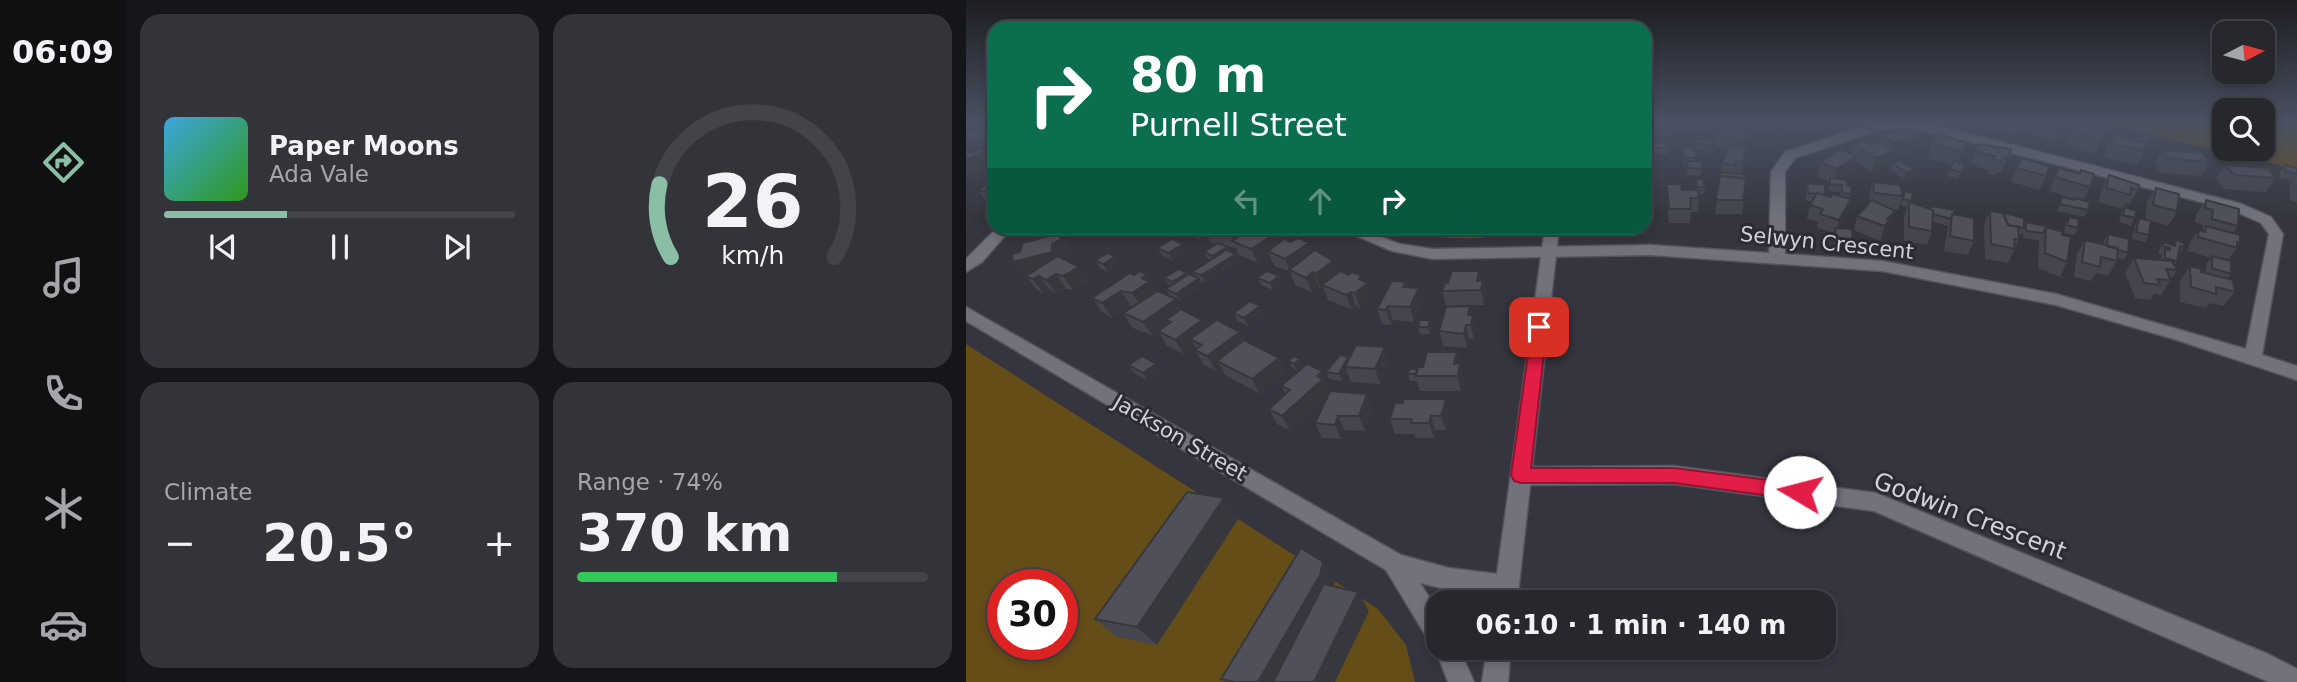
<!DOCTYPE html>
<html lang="en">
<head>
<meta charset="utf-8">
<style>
	body { margin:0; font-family:"DejaVu Sans",sans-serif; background:#33343a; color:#f1f3f6; height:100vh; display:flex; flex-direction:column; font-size:26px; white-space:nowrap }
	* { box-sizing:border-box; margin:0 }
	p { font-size:23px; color:#a4a6aa }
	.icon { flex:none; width:38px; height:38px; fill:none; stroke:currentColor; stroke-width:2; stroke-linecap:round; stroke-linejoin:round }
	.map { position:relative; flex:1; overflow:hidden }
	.sheet { display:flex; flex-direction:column; gap:14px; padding:14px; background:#151619; width:840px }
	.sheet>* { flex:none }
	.top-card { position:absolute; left:21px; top:21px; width:665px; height:214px; border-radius:21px; box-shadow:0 4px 10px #0003,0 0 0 2px #43444a; background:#0b6e4f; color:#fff; overflow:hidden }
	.needle { width:46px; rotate:84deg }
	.tools { position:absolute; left:1246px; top:21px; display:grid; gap:14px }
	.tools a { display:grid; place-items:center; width:63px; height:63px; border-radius:14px; background:#27282e; box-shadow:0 4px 10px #0003,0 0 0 2px #43444a; font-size:35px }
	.speed { position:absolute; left:21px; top:569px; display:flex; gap:14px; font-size:35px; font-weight:700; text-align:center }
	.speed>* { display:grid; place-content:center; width:91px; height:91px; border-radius:50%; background:#27282e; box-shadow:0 4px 10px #0003,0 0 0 2px #43444a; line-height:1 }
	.speed .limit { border:10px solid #d22; background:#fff; color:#111 }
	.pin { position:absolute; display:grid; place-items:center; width:60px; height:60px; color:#fff; margin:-30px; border-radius:14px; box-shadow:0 4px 10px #0006 }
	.me { position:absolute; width:77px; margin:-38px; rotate:278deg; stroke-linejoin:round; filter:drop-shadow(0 0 5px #0008) }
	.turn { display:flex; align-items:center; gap:24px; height:147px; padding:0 28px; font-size:32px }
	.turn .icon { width:91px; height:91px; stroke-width:2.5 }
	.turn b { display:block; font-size:49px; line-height:60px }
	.lanes { display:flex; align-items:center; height:66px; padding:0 28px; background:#0003; justify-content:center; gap:35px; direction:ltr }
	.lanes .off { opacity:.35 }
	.big { font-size:52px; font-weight:700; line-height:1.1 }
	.sheet .tile { flex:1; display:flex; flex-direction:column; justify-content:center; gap:10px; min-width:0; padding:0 24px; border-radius:21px; background:#33343a }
	.sheet .dial { align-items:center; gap:0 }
	.dial svg { height:182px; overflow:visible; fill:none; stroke:#43444a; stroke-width:7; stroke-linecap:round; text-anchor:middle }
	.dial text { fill:#f1f3f6; stroke:none }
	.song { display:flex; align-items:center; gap:21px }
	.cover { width:84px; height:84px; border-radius:10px; background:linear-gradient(135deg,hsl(200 70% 55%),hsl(110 70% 35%)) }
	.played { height:7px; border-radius:4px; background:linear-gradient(90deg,#8abfa5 35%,#43444a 35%) }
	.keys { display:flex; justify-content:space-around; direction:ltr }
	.heat { display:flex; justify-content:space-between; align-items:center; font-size:38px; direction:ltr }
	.charge { height:10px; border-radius:5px; background:linear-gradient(90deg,#34c759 74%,#43444a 0) }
	.sheet .tiles { flex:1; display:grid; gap:14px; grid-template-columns:repeat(2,1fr) }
	.trip { position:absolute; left:460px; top:590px; width:410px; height:70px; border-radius:21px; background:#27282e; box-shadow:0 4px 10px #0003,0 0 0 2px #43444a; font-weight:700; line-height:70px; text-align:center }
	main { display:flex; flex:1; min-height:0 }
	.tabs { display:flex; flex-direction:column; width:126px; justify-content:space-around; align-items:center; background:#101012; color:#a4a6aa }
	.tabs .icon { width:49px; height:49px }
	.tabs .selected { color:#8abfa5 }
	.tabs b { font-size:32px; color:#f1f3f6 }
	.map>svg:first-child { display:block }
	.green { fill:#654d18; fill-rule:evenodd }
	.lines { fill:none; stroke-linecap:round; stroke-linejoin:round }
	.street-casing { stroke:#52535b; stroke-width:3 }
	.secondary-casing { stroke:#52535b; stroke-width:3 }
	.street { fill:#71727c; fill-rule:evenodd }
	.secondary { fill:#71727c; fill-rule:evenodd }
	.wall { fill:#44454d }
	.shaded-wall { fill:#37383e }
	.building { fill:#4f5059; stroke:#37383e; stroke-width:2 }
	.route { fill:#e11d48; stroke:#92132f; stroke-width:2 }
	.labels { text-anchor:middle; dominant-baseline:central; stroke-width:6; stroke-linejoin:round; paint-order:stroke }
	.street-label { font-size:21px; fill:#d1d2d8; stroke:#2a2b33 }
	.near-street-label { font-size:24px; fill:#d1d2d8; stroke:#2a2b33 }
</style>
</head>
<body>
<main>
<nav class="tabs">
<b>06:09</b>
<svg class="icon selected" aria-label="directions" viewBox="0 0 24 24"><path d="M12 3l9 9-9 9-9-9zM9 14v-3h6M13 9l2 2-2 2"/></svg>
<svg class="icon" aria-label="music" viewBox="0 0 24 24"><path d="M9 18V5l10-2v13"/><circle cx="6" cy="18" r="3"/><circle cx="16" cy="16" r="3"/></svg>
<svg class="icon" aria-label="phone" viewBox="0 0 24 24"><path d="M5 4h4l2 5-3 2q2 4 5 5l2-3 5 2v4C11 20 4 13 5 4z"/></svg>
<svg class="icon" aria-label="climate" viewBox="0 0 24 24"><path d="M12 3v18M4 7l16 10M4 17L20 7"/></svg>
<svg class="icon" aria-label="car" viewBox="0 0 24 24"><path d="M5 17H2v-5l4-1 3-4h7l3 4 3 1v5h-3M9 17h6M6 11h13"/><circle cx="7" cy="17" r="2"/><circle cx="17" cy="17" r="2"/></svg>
</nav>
<section class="sheet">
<div class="tiles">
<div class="tile">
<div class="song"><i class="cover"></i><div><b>Paper Moons</b><p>Ada Vale</p></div></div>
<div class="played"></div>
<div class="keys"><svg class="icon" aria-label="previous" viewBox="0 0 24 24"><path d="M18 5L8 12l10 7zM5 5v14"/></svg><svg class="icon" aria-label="pause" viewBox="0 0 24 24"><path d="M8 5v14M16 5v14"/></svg><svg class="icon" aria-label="next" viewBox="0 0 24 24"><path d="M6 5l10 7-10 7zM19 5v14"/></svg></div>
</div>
<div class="tile dial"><svg viewBox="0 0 100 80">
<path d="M14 69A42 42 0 1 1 86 69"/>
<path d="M14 69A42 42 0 0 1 9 37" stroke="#8abfa5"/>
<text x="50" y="56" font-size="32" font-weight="700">26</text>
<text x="50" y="72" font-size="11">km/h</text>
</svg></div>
<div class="tile"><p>Climate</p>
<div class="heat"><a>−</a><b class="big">20.5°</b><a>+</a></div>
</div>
<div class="tile"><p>Range · 74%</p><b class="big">370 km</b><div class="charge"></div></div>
</div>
</section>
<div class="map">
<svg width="1331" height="682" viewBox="0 0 1331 682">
	<rect width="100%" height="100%" fill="#34353e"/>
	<!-- green -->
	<path class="green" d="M1135 123H1258V149H1297V123H1331V169Z
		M436 228H551C519 244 469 240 436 228Z
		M0 344 412 609 440 645 449 682H0ZM37 584H96V644H37Z"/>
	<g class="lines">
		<!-- street casing -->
		<g class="street-casing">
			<path id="street" d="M908 123H958L974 126 1276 204 1305 217 1317 234 1296 355 1331 366V380L1208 339 1090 305 916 271 684 255 467 259 426 251 372 228H391L434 244 467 249 684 245 803 253 805 172 819 152ZM940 128 973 134 1266 210 1295 223 1303 234 1280 349 1090 294 916 261 819 254V172L829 158 914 130Z
				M31 228H46L16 262 0 272V259Z
				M708 466 910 493 1302 654 1331 669V682H1303L908 511 708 484 555 485 548 482 545 476 548 470 555 467Z"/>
		</g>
		<!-- secondary casing -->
		<g class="secondary-casing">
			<path id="secondary" d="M579 228H593L551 602H527L528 596 497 593 454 583 472 611V648H493L508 682H482L469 648 470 643 463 641 420 570 0 321V307L435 555 483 568 531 574Z
				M521 648H545L542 682H516Z"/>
		</g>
		<!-- street -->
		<use href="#street" class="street"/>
		<!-- secondary -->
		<use href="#secondary" class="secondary"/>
	</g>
	<!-- wall -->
	<path class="wall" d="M758 123H819V126L811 131 800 127 791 133 780 129V134L784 135 782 149 781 150 780 160 776 174 781 175 776 214H749L756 163 761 150 749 145 750 131 761 125Z
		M1022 123H1053L1049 134 1021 127Z
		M1064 123H1103L1102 126 1097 125 1089 141 1060 134Z
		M1107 123 1130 127 1132 123H1144L1129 155 1098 143Z
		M693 124 706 128V135H693Z
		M916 134 949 152 926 156 924 165 906 172 889 161 887 170 874 179 881 186 885 194 881 213 873 228 886 239 885 246 868 245V233L851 228 852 222 841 219 844 205 846 201H840V190L841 183 859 195 865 197 874 196V192L863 191V181L851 176 854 162 885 154 887 144 914 143Z
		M1147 134 1170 139 1172 135 1182 143 1171 165 1138 157 1140 148Z
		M749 142 748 149 746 153 729 149V143Z
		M679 143H702V154H679Z
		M1001 143 993 162 999 164 992 179 981 176 986 165 961 158 966 144Z
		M718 147 730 151V161L736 169 735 176 720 175 721 165 717 164Z
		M1045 149 1035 173 1031 172 1029 175 1021 173 1023 170 1004 164 1009 151Z
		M1196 150 1244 162 1235 176 1195 173 1188 163Z
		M1055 158 1080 176 1073 190 1045 182Z
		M926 163 948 170 946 177 937 179 924 170Z
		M1259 165 1310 178 1300 192 1258 189 1250 179Z
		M1319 165 1331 168V175L1326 181 1314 178V172Z
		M1093 168 1124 187 1117 201 1122 210 1118 217 1091 211 1096 197 1109 200V199L1083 191Z
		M1143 175 1172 190 1164 204 1159 203 1156 209 1132 202 1136 189Z
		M1331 175V202L1324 200 1323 186Z
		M730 179 739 187 738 194H733L732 212H725L724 223H703L701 198V184L716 190H730Z
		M907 182 937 196 932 210 926 209 929 211 925 225 922 228 920 234 914 241 888 230 891 216 904 203 903 196Z
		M28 186V198H18L12 191Z
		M1190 188 1211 211 1202 226 1179 219 1181 202Z
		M939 191 947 193 944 203 964 209 965 206 988 214 1008 241 1002 255 978 251 982 226 967 222 966 231 961 245 938 241V217L941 207 935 206Z
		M1240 200 1272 226 1267 233 1274 243 1262 260 1265 274 1262 278 1269 292 1257 306 1244 303 1239 308 1214 302V281L1224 266 1240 273 1241 263 1245 258 1222 251 1223 244 1233 230 1236 231 1237 230V225L1229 222 1230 214Z
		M1159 207 1169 218 1165 226 1153 222 1155 214Z
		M1024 211 1058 225 1060 222 1080 228 1096 235 1101 262 1094 277 1072 268 1073 241 1057 238V232L1055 235H1053V240L1042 263 1019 259 1018 225Z
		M1103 217 1112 228 1108 235 1098 233 1099 224Z
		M1173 218 1183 235 1179 242 1166 239 1169 225Z
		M78 228H111L106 233H94L104 247 105 254 96 258 113 267 123 281 107 290 100 289 91 294 84 290 78 294 71 290 60 276 58 277 47 262 54 252 92 233 82 234Z
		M210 228H284L347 252 371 273 396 276 406 297 394 308 390 306 386 310 362 300 357 287 355 288 353 287 346 292 329 285 324 272 308 266 304 256 292 263 273 255 270 248 259 246 273 261 253 275 239 283 235 281 237 286 214 301 204 296 200 289 204 286 198 278 222 274 228 276 226 272 244 260 242 259 238 252 250 244 245 243 241 236 235 240 223 235 220 237 214 235Z
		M636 228H657V231H636Z
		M1142 234 1162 253 1158 260 1151 258V261L1142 276 1131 273 1125 281 1108 277 1111 254 1119 240 1138 245V241Z
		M1210 240 1218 247 1213 255 1211 261 1209 265 1211 270 1195 295 1188 294 1184 300 1169 298 1159 273 1168 258 1194 260 1196 254H1193V250L1197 242 1207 245Z
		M217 244 221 251 206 260 196 255 191 248Z
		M149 257 154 264 142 272 134 268 129 260Z
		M513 271 515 280H517L520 295 518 305 480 306 476 291 482 283Z
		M181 275 190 289 188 291 189 293 241 327 279 340 313 358 320 372 294 394 259 375 255 367 250 371 238 365 229 350 230 349 229 346 218 354 201 346 193 332 187 336 167 328 157 313 168 306H165L146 318 136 312 126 298Z
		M313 276 316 283 307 290 295 285 291 278Z
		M440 282 441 287 453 288 457 302 448 322 427 320 425 325 416 324 411 309Z
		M294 306 298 314 282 326 271 321 268 313Z
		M506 315H507L510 329 508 339H503L501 348 477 346 473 331Z
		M452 327H466L464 334H454Z
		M491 352 498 378 495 391H454L451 381H444L442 374Z
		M382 357 383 359 424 362 414 384 385 382 381 372 376 381 363 379 360 372Z
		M322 361 337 366 331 371 326 368Z
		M163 365 195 372 182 381 168 373Z
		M315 386H363L361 388 363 393 401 394 407 408 399 431 379 430 375 439 356 438 349 423 361 396 323 430 311 424 303 409 320 394Z
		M484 413 480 430H469L468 438H450L448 434H429L424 419Z
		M272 519 191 645 151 637 129 619Z"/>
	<!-- shaded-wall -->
	<path class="shaded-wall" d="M0 123H24L23 127 4 130Z
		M792 123H801L800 127 791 133Z
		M812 123H819V126L811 131Z
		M830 123H840L829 128Z
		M781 126 779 139 784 135 782 149 781 150 780 160 775 175 777 162 773 155 775 142 772 131Z
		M20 130 22 133H28V145L24 139 21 145 5 148 4 146H1L0 145V139Z
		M953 138 949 152 926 156 924 165 906 172 910 158 924 153 927 143Z
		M1001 143 996 157 991 166 996 152Z
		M19 152 28 166 0 177V159Z
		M891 156 887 170 867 183 871 169Z
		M948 170 946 177 937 179 940 172Z
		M885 199 881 213 870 234 873 220Z
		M929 211 925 225 922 228 920 234 914 241 921 219Z
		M0 213 8 224 0 227Z
		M102 228H111L106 233Z
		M214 228H220L223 235 220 237Z
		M228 228H255L237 229 241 236 235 240Z
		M273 228H284L288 236 267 241 263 234Z
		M314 231 320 245 302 251 304 256 292 263 285 249Z
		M94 233 104 247 105 254 96 258 92 272 79 280 74 272 58 277 47 262 86 244Z
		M343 243 349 257 324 271 319 259Z
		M217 244 221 251 206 260 202 253Z
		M261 247 265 254 251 263 247 256Z
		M270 254 273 261 253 275 239 283 235 275Z
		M149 257 154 264 142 272 137 264Z
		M367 261 372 275 356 285 357 287 355 288 349 274Z
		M113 267 123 281 107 290 97 276Z
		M513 271 516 286 517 280 520 295 518 305 515 290 511 281Z
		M347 272 353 287 346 292 340 278Z
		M90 274 100 289 91 294 80 280Z
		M181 275 190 289 188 291 191 297 175 307 166 293 176 278Z
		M73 276 84 290 78 294 67 279Z
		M313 276 316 283 307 290 304 283Z
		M396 276 399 285 402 283 406 297 394 308 389 293 393 279Z
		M233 278 237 286 214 301 210 294Z
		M453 288 457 302 448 322 444 307Z
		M155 291 165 306 146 318 136 303Z
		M385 292 390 306 386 310 380 295Z
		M210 299 219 314 205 322 200 320 203 325 187 336 177 322Z
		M294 306 298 314 282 326 278 318Z
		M422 306 427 320 425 325 420 310Z
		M504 306 510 329 508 339 502 315Z
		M236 320 245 335 224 339 229 346 218 354 209 340Z
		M464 320 466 327 464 334 462 327Z
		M500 325 503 339 501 348 498 334Z
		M274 332 282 346 251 361 255 367 250 371 241 356Z
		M419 347 424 362 414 384 409 369Z
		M491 352 498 378 495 391 488 364Z
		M382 357 385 364 379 367 381 371 376 381 373 374Z
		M313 358 320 372 294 394 286 379Z
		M334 359 337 366 331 371 328 364Z
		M190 364 195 372 182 381 177 373Z
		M357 371 363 386 361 388 363 394 323 430 316 416Z
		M401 394 407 408 399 431 393 416Z
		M480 399 484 413 480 430 475 416Z
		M372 416 379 430 375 439 369 425Z
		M465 416 469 430 468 438 463 423Z
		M258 498 272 519 191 645 171 627Z
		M357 562 369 581 366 594 317 682H292Z
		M392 592 403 611 369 682H348Z"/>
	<!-- building -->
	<path class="building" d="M706 123V128H693V124Z
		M763 123H776L781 126 772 131 784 135 775 142 750 131Z
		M1078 123H1097L1096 128Z
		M1107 123H1114L1139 129 1136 141 1105 130Z
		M1133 123H1144L1143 127 1133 125Z
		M24 125H28V138L25 139 27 132 20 133Z
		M942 129 953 138 927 143 916 134Z
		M20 130 17 138 0 141 1 139H0V133Z
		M972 133 1001 143 996 152 966 144Z
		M1147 134 1180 142 1178 151 1145 143Z
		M1172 135 1183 137 1182 143 1171 140Z
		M731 138 749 142 746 146 729 143Z
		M896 140 902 144 910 141 928 151 910 158 887 144Z
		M679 143H702L703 148H679Z
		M1013 144 1045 149 1040 159 1037 158 1035 161 1027 159 1028 156 1009 151Z
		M763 145 781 147 777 162 770 161 769 165 756 163Z
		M718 147H728V151H730V158H717Z
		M0 148 5 153 15 149 19 152 0 159Z
		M874 149 891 156 871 169 854 162Z
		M1196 150 1236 153 1244 162 1203 159Z
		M1055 158 1083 166 1080 176 1051 168Z
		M934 160 948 170 940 172 926 163Z
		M722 161 736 162 735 169 721 168Z
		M988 161 999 164 995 172 983 169Z
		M1259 165 1301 168 1310 178 1268 175Z
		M1319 165 1331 168V174L1319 171Z
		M1093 168 1114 174 1115 170 1128 174 1124 187 1089 177Z
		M755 172 781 175 780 178 755 176Z
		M1143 175 1173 185 1172 190 1165 188 1164 195 1140 188Z
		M754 176 780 179 777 200H750Z
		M864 178 880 180 881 186H885V194L876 193V185L864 184Z
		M730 179H737L739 187H731Z
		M907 182 934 185 937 196 908 193Z
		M841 183 859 185V195L851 193 850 194 842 193Z
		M701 184H715L716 190H732L733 198H724L725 209H703Z
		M18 186H28V190L27 191H12Z
		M1190 188 1213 194 1211 211 1187 205Z
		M939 191 947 193 945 201 937 199Z
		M851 193 865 197 866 194 885 199 873 220 854 214 857 209 844 205Z
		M1096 197 1109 200V198L1124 202 1122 210 1094 204Z
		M906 200 929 211 921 219 924 220 918 226 891 216Z
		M1240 200 1273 209 1272 226 1246 219 1247 210 1239 208Z
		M943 202 967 210 966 231 943 227Z
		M965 206 988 210V214H986L985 219 967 214V210L964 209Z
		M1159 207 1170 211 1169 218 1157 215Z
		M1024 211 1037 213 1042 225 1052 227 1053 240 1048 239 1049 249 1025 244Z
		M1038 213 1058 218V228L1042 225Z
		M986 214 1008 218V241L984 236Z
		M1103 217 1113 219 1112 228 1101 225Z
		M1173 218 1185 221 1183 235 1170 232Z
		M1060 222 1079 226 1080 228 1077 233 1060 231Z
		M1240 226 1274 235V243L1271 242V248L1232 237 1233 230 1239 232Z
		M1080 227 1097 232 1096 235 1105 237 1101 262 1079 253Z
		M239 228H273L263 234 237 229Z
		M286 228H300L314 231 285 249 266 241Z
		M869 228 886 229V239L870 238Z
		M94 233 95 239 86 244V252L47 262 46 254 54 252 57 243Z
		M1142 234 1163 239 1162 253 1141 246Z
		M332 238 343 243 319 259 302 251 318 239 324 242Z
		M206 239 217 244 202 253 191 248Z
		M1119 240 1152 248 1151 261 1135 257 1134 267 1116 262Z
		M1210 240 1218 243V247L1214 246 1211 261 1199 258V249L1204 250V248L1197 246V242L1209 246Z
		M252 243 261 247 247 256 238 252Z
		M260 250 270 254 249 267 235 275 226 272Z
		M349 250 367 261 349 274 347 272 340 278 323 270Z
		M142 253 149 257 137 264 129 260Z
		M92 256 113 267 97 276 90 274 80 280 73 276 67 279 60 276Z
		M1246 256 1265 261V274L1246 268Z
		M1168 258 1206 261 1211 270 1200 269 1205 280 1191 279 1194 285 1178 283Z
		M1224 266 1235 269V272L1267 280 1269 292 1250 287V294L1225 287Z
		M213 269 221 273 206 282 198 278Z
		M174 271 181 275 176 278 183 282 166 293 155 291 136 303 126 298 164 273 168 275Z
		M301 271 313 276 304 283 291 278Z
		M374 271 383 275 386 272 396 276 393 279 402 283 389 293 385 292 380 295 356 285Z
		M486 271H513L511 281 517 280 515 290 476 291 479 283H482Z
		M223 274 233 278 210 294 200 289Z
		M426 281 440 282 437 287 453 288 444 307 422 306 420 310 411 309Z
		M192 291 210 299 177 322 157 313Z
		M284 301 294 306 278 318 268 313Z
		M504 306 502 315H507L505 325H500L498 334 473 331 480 307Z
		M215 309 236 320 209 340 192 331 205 322 200 320Z
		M251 320 274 332 241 356 229 350 236 345 224 339Z
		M454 320H464L462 327H452Z
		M278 340 313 358 286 379 251 361Z
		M390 345 419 347 409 369 379 367Z
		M461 352H491L488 364 494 363 492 376H450L452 367H457Z
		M374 355 382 357 373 374 360 372Z
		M176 356 190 364 177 373 163 365Z
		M328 356 334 359 328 364 322 361Z
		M341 364 357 371 351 376 357 379 316 416 303 409 324 390 315 386Z
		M444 369H451L450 374H442Z
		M364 391 401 394 393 416H372L369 425 349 423Z
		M438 399H480L475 416H465L463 423H445L446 419H424L429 403H437Z
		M221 492 258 498 171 627 129 619Z
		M335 548 357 562 354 575 292 682H268L255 679Z
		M358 584 392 592 348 682H307Z"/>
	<!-- sky -->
	<linearGradient id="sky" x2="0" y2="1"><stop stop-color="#1d1d22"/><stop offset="0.56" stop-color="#4a5163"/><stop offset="1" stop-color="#4a5163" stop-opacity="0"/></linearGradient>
	<rect width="1331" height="219" fill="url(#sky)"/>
	<!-- route -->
	<path class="route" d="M573 322 581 327 565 468H708L834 484 841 486 844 492 841 498 834 500 708 483H555L548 481 545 475 566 327Z"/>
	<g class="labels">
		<!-- street labels -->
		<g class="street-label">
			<text transform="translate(861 243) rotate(6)">Selwyn Crescent</text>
			<text transform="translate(214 438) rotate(30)">Jackson Street</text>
		</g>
		<!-- near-street labels -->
		<g class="near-street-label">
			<text transform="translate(1004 516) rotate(21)">Godwin Crescent</text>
		</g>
	</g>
</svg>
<div class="tools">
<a><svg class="needle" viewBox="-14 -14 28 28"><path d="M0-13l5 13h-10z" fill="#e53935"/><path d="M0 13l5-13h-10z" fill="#a4a6aa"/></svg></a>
<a><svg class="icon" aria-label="search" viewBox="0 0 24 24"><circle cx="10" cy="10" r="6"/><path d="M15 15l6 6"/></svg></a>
</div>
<div class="speed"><div class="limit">30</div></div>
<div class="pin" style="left:573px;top:327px;background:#d93025"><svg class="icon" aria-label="arrive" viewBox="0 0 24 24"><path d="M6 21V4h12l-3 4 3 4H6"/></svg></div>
<svg class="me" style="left:834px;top:492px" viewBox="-20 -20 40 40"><circle r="19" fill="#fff"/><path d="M0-13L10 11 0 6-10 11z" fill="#e11d48"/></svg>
<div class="trip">06:10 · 1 min · 140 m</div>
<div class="top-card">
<div class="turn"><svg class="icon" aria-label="right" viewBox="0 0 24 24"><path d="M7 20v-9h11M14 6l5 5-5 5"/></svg><div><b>80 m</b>Purnell Street</div></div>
<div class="lanes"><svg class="icon off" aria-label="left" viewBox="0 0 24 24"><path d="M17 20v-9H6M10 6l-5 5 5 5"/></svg><svg class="icon off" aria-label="ahead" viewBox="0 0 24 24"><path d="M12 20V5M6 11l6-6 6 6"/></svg><svg class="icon" aria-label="right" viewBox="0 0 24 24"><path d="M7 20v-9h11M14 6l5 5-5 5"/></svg></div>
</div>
</div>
</main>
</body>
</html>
